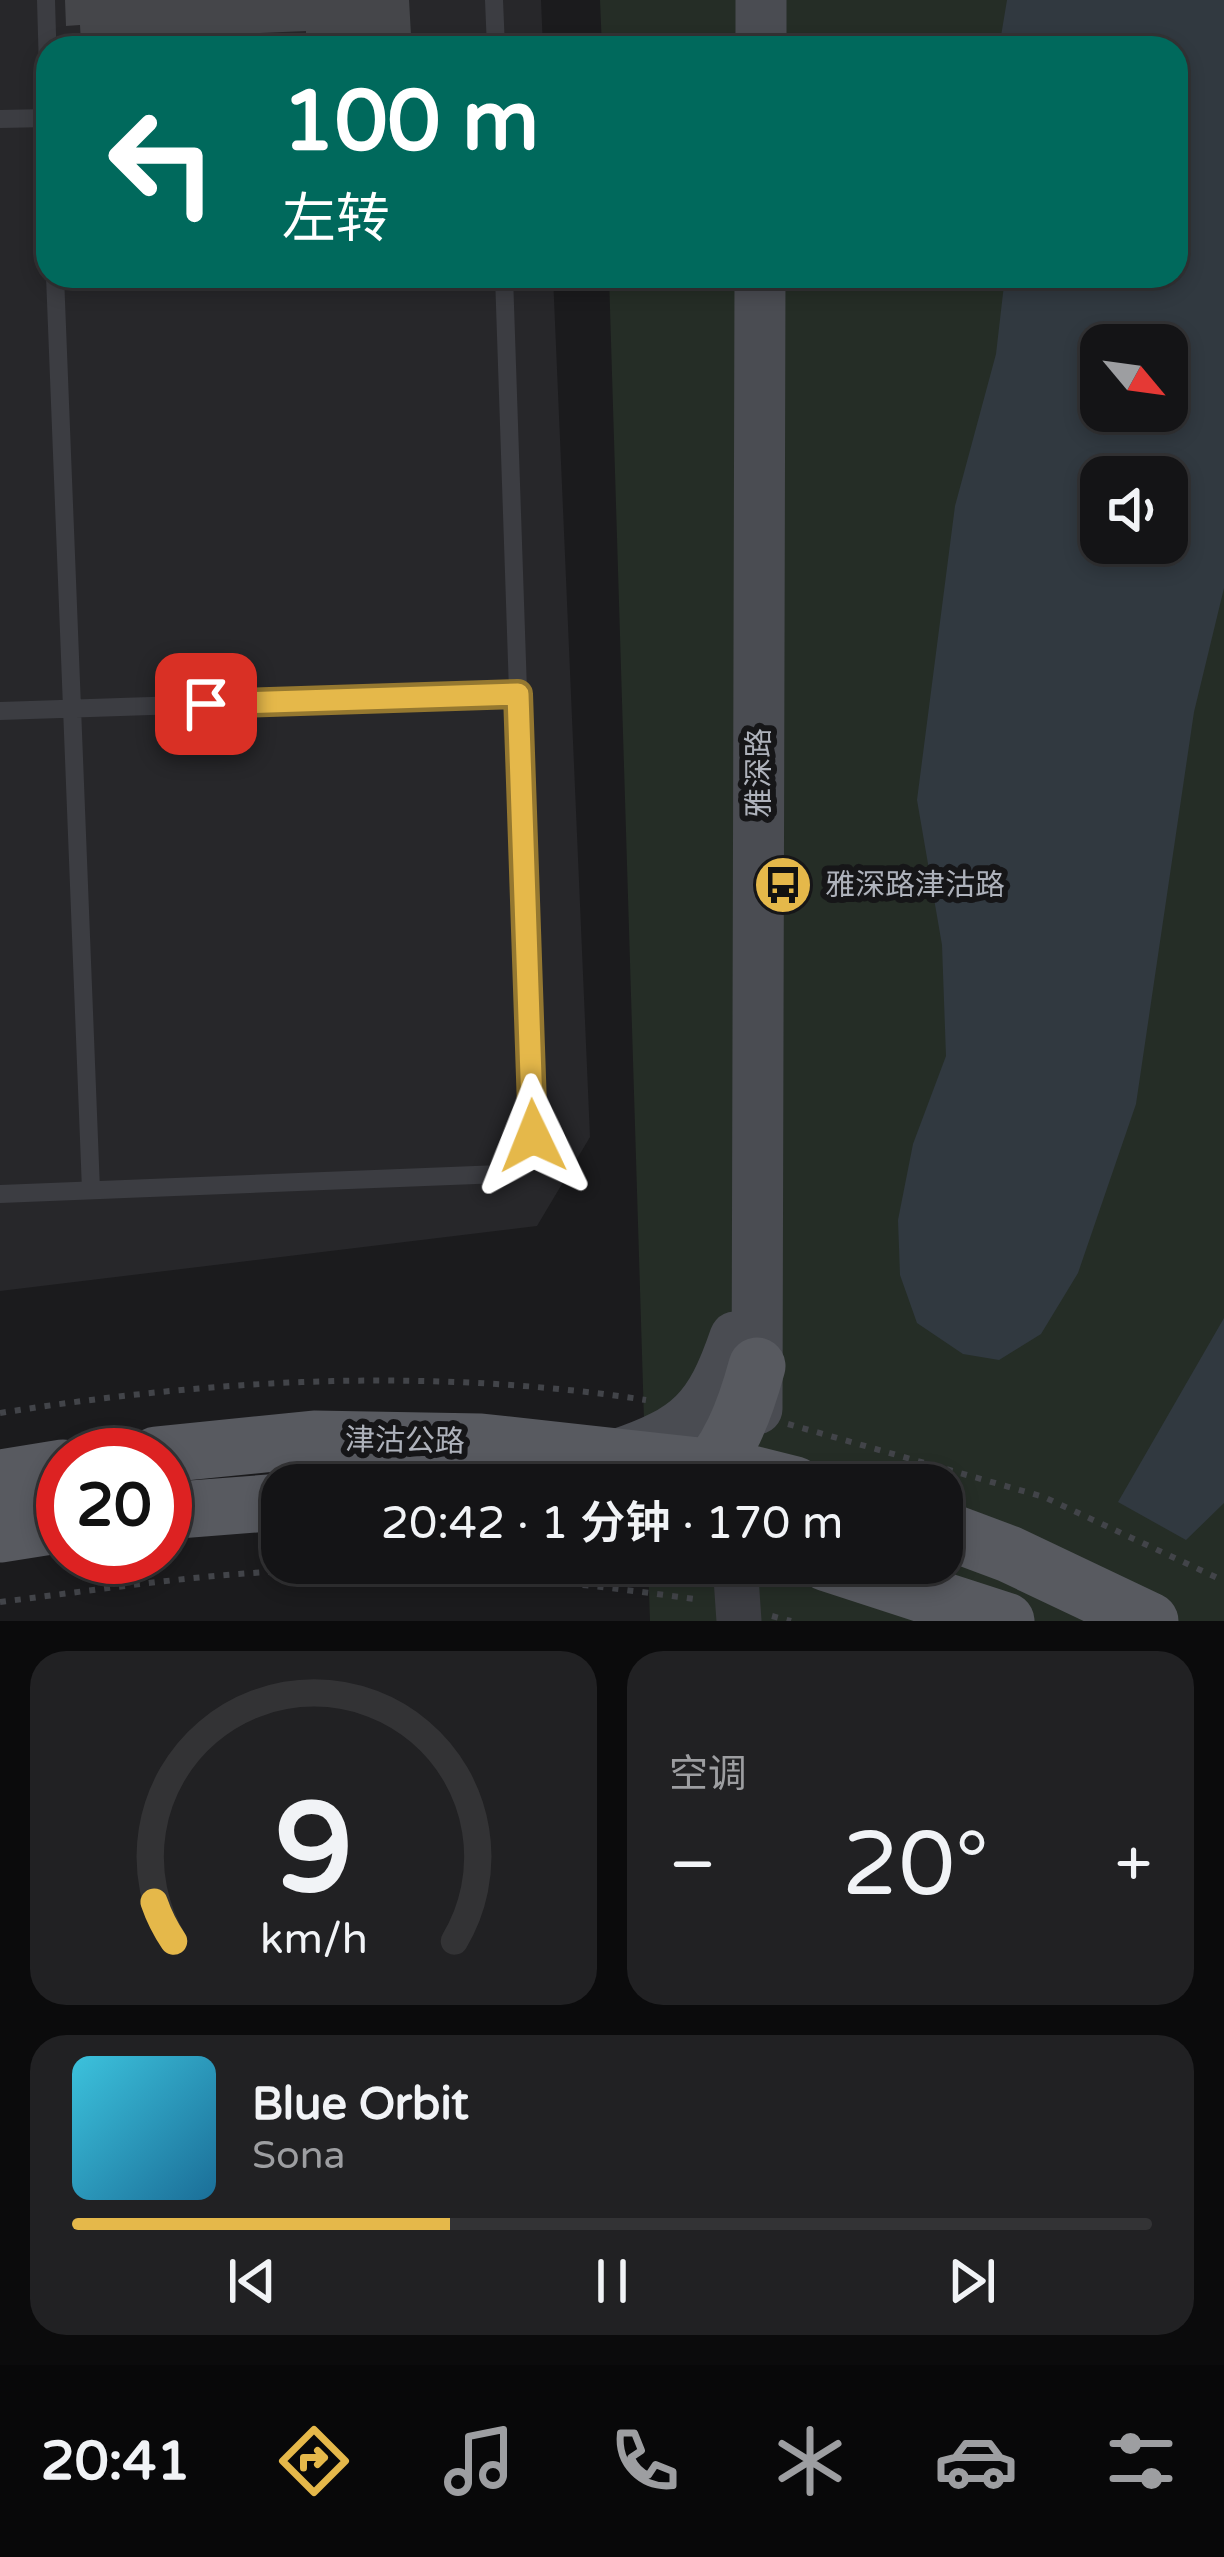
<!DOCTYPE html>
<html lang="zh">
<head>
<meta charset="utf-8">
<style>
	body { margin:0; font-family:"Varela Round","Noto Sans SC",sans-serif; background:#212123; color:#f1f3f6; height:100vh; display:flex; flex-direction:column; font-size:45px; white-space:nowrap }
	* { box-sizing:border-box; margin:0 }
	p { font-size:39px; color:#9d9ea1 }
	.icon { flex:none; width:66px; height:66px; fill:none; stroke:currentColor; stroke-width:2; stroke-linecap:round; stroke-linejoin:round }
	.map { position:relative; height:1621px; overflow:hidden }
	.details { display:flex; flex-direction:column; gap:30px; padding:30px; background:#0b0b0c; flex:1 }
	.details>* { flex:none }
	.banner { position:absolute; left:36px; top:36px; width:1152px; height:252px; border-radius:36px; box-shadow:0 6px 18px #0003,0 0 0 3px #333335; background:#00695c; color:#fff; overflow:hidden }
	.needle { width:78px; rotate:119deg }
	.fabs { position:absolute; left:1080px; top:324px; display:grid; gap:24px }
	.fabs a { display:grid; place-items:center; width:108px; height:108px; border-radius:24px; background:#141416; box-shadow:0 6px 18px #0003,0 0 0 3px #333335; font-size:60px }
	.speed { position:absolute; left:36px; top:1428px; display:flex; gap:24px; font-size:60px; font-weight:700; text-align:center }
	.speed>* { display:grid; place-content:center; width:156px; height:156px; border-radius:50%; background:#141416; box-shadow:0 6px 18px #0003,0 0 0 3px #333335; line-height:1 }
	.speed .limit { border:18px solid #d22; background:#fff; color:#111 }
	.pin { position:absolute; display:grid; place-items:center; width:102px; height:102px; color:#fff; margin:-51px; border-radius:24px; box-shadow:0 6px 18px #0006 }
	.me { position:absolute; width:132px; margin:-66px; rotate:358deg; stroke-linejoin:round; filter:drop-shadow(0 0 9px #0008) }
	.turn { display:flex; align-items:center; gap:42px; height:252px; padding:0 48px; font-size:54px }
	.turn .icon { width:156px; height:156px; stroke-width:2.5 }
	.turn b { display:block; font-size:84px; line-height:102px }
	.big { font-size:90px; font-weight:600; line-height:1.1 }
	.details .tile { flex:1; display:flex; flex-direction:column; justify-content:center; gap:18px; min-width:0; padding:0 42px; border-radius:36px; background:#212123 }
	.details .dial { align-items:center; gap:0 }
	.dial svg { height:312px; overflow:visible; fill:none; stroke:#333335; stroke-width:7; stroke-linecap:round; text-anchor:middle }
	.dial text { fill:#f1f3f6; stroke:none }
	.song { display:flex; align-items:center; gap:36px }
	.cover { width:144px; height:144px; border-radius:18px; background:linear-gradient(135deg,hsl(190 70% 55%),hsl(200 70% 35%)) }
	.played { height:12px; border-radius:6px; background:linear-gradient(90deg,#e5b84a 35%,#333335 35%) }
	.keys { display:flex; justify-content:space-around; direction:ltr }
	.heat { display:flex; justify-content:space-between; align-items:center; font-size:66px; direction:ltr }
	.details .tiles { flex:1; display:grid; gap:30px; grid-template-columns:1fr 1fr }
	.tile:last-child { grid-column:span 2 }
	.trip { position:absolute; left:261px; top:1464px; width:702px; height:120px; border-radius:36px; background:#141416; box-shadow:0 6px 18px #0003,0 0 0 3px #333335; font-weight:600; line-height:120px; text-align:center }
	.tab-bar { display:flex; height:192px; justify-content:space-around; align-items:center; background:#080809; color:#9d9ea1 }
	.tab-bar .icon { width:84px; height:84px }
	.tab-bar .selected { color:#e5b84a }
	.tab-bar b { font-size:54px; color:#f1f3f6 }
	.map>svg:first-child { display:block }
	.built { fill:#27272a }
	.green { fill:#252d26; fill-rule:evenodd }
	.water { fill:#313940; fill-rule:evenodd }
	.building { fill:#45464a }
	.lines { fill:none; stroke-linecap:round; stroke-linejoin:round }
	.path { stroke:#424449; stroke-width:6; stroke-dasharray:6 9; stroke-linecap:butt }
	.service { stroke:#3c3d42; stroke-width:18 }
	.tertiary { stroke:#3c3d42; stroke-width:45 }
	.secondary { stroke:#4a4c52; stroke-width:51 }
	.primary { stroke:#585a60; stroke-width:57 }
	.route-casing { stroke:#957830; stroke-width:30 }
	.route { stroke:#e5b84a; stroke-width:21 }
	.labels { text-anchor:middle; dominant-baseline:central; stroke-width:12; stroke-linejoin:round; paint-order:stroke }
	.street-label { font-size:30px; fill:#aeb2bb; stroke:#161618 }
	.poi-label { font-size:30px; fill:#aeb2bb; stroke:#161618; text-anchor:start }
</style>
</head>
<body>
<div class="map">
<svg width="1224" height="1621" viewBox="0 0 1224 1621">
	<rect width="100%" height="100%" fill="#1b1b1d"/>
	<!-- built -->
	<path class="built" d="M0 0H541L543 48H48V276H553L590 1137 537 1226 0 1291Z"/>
	<!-- green -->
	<path class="green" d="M600 0H1224V1621H650L648 1563H942V1485H646L609 276H1176V48H602ZM1101 345H1167V411H1101ZM1101 477H1167V543H1101Z"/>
	<!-- water -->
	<path class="water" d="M1007 0H1224V588L1194 712 1136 1104 1078 1273 1041 1334 999 1360 963 1354 917 1323 900 1275 898 1220 913 1144 946 1056 942 945 917 800 955 506 996 354 1005 276H1176V48H999ZM1101 345H1167V411H1101ZM1101 477H1167V543H1101Z
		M1224 1318V1503L1186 1540 1118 1502Z"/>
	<!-- building -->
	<path class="building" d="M65 0H409L411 35 393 36V48H323L322 39H306V31L184 36V40H167V48H94V43L81 44 80 25 66 26Z"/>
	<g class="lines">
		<!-- path -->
		<path class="path" d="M0 1413C213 1379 431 1367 646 1400
			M788 1424 1044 1497 1224 1581
			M0 1602C105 1589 212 1572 318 1570 447 1569 574 1582 701 1600
			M772 1616 791 1621"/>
		<!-- service -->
		<path class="service" d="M46 0 48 69
			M494 0 496 48
			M0 119 48 118
			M55 276 91 1190
			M0 711 518 694
			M0 1194 501 1174 524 1157 533 1136 504 276"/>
		<!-- tertiary -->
		<path class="tertiary" d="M735 1563 739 1621"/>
		<!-- secondary -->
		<path class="secondary" d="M761 48V0
			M757 1409 760 276
			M616 1455C690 1430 710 1410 735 1337"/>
		<!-- primary -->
		<path class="primary" d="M156 1455 314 1439 481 1442 735 1470 795 1485
			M0 1478 63 1468
			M695 1485C729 1454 745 1410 757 1366
			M165 1511 282 1502
			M942 1529 1009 1554 1150 1621
			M0 1534 63 1524
			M827 1563 1006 1621"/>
	</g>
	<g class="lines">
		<!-- route casing -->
		<g class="route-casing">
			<path id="route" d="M206 704 518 694 533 1136"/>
		</g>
		<!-- route -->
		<use href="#route" class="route"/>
	</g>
	<!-- icons -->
	<defs>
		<g id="bus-disc" transform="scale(3)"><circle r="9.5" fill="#e5b84a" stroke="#161618"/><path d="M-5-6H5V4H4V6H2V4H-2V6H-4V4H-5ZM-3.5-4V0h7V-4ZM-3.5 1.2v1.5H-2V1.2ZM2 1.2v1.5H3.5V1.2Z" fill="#111"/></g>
	</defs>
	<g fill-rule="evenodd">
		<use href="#bus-disc" x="783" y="885"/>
	</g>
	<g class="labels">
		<!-- street labels -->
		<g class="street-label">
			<text transform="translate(759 773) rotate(-90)">雅深路</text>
			<text transform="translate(405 1441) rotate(1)">津沽公路</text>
		</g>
		<!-- poi labels -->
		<g class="poi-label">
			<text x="825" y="885">雅深路津沽路</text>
		</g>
	</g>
</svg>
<div class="fabs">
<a><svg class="needle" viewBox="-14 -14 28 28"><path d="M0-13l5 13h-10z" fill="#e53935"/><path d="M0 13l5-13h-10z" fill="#9d9ea1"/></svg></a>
<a><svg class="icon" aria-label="sound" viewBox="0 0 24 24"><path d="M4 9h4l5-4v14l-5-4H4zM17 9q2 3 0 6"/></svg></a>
</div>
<div class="speed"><div class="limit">20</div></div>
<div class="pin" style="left:206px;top:704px;background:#d93025"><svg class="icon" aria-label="arrive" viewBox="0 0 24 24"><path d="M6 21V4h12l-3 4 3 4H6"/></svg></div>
<svg class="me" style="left:533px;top:1136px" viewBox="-20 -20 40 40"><path d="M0-17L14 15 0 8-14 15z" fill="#e5b84a" stroke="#fff" stroke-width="4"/></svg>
<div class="trip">20:42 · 1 分钟 · 170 m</div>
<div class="banner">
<div class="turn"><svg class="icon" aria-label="left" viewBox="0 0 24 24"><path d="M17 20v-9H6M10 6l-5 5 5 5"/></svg><div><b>100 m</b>左转</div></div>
</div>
</div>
<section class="details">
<div class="tiles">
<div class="tile dial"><svg viewBox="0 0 100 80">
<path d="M14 69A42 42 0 1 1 86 69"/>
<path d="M14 69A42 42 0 0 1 9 59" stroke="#e5b84a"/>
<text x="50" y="56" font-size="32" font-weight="700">9</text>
<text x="50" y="72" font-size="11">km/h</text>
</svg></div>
<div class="tile"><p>空调</p>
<div class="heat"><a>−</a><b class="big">20°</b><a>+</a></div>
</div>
<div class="tile">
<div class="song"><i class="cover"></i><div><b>Blue Orbit</b><p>Sona</p></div></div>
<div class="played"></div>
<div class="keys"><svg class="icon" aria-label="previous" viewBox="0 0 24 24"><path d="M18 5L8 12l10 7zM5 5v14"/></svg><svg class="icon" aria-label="pause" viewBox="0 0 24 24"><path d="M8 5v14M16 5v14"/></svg><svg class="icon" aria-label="next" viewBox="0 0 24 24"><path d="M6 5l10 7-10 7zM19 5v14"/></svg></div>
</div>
</div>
</section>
<nav class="tab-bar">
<b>20:41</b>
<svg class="icon selected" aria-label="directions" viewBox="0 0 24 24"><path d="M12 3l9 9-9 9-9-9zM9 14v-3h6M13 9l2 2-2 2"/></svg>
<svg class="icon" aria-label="music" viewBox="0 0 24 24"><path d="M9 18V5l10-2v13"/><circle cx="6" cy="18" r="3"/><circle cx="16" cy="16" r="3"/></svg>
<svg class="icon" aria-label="phone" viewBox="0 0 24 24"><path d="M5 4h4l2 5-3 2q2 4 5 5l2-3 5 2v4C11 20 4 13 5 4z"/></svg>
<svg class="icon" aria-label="climate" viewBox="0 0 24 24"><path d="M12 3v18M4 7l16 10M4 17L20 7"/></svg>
<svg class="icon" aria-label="car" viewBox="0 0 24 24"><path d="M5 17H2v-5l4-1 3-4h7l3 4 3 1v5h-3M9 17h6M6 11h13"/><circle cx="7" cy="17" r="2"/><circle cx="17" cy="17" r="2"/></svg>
<svg class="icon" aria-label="filters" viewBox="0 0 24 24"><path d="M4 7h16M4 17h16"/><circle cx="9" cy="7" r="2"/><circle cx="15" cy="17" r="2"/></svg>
</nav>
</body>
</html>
